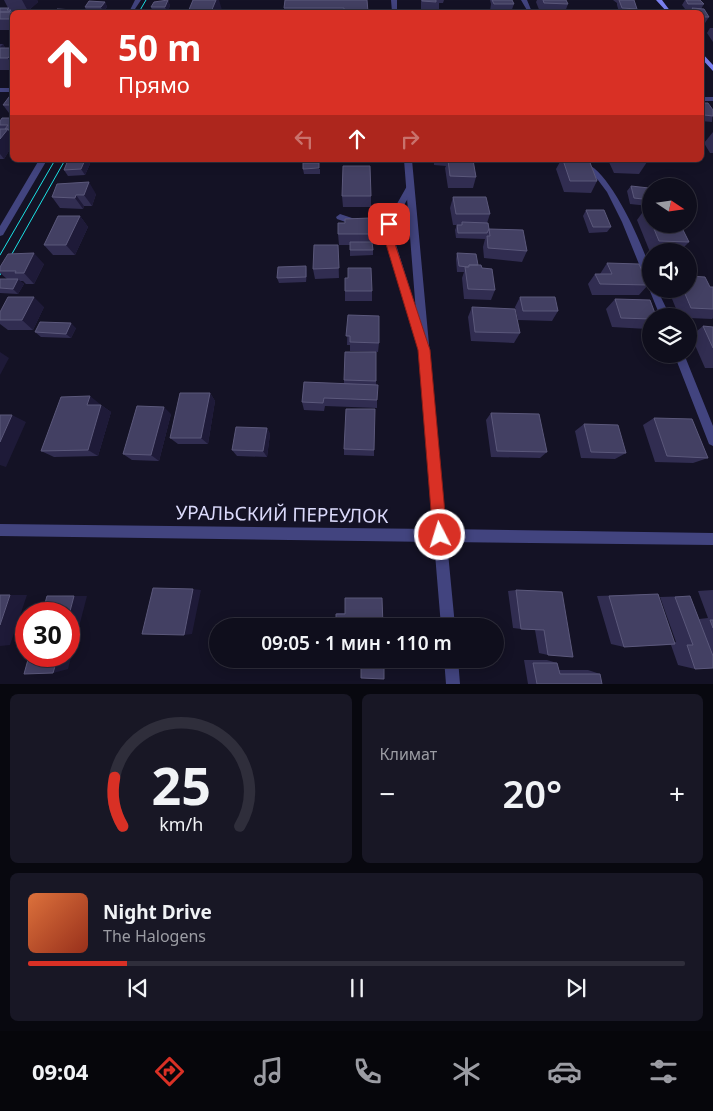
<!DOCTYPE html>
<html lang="ru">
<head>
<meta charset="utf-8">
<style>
	body { margin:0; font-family:"Noto Sans",sans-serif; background:#181725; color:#f1f3f6; height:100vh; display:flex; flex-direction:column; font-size:19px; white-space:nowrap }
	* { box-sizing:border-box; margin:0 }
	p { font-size:16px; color:#9b9ca3 }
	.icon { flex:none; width:28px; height:28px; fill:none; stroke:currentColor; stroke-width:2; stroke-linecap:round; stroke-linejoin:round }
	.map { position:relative; height:684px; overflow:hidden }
	.panel { display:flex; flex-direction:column; gap:10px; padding:10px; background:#08080f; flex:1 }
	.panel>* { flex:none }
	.guide { position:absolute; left:10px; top:10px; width:694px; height:152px; border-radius:8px; box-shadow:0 2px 12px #0003,0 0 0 1px #2f2e3b; background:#d93025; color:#fff; overflow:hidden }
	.needle { width:32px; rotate:103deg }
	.buttons { position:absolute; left:642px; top:178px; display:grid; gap:10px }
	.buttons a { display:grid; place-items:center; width:55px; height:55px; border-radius:50%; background:#0f0e1c; box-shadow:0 2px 12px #0003,0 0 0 1px #2f2e3b; font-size:25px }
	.speed { position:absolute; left:15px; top:602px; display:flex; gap:10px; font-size:25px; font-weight:700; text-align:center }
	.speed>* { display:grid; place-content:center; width:65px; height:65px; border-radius:50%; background:#0f0e1c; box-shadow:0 2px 12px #0003,0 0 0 1px #2f2e3b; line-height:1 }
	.speed .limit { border:8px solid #d22; background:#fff; color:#111 }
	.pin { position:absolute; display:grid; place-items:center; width:42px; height:42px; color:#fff; margin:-21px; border-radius:10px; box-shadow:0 2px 8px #0006 }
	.me { position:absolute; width:55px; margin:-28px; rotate:355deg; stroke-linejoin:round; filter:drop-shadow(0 0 4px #0008) }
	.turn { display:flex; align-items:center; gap:18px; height:105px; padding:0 25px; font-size:22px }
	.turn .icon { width:65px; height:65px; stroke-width:2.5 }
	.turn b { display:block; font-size:35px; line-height:42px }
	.lanes { display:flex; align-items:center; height:48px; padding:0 25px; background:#0003; justify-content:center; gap:25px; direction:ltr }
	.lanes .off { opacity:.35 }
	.big { font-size:38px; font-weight:600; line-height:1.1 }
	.panel .card { flex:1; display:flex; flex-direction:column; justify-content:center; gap:8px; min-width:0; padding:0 18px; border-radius:8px; background:#181725 }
	.panel .dial { align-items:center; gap:0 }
	.dial svg { height:130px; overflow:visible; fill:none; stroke:#2f2e3b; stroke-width:7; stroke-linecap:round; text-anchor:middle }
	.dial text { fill:#f1f3f6; stroke:none }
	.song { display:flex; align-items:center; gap:15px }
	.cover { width:60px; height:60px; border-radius:8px; background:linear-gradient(135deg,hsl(20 70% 55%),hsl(10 70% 35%)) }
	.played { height:5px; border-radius:2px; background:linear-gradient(90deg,#d93025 15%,#2f2e3b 15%) }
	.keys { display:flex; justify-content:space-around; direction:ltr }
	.heat { display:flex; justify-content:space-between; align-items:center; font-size:28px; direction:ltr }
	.panel .tiles { flex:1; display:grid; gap:10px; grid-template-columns:1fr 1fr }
	.card:last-child { grid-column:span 2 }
	.trip { position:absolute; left:209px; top:618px; width:295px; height:50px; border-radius:25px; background:#0f0e1c; box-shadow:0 2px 12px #0003,0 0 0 1px #2f2e3b; font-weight:600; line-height:50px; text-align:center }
	.tab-bar { display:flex; height:80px; justify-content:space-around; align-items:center; background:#06060b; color:#9b9ca3 }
	.tab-bar .icon { width:35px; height:35px }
	.tab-bar .active { color:#d93025 }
	.tab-bar b { font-size:22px; color:#f1f3f6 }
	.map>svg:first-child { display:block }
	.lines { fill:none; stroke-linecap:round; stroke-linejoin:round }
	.service { fill:#42447f; fill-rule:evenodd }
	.minor { fill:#42447f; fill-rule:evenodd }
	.secondary { fill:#7b81f1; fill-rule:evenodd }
	.tram { stroke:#1be2e6; stroke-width:1 }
	.wall { fill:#312d51 }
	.shaded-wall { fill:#1e1a38 }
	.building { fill:#434063; stroke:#5b587b }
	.route { fill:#d93025; stroke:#8d1f18 }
	.labels { text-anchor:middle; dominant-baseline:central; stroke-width:5; stroke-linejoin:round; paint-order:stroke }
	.near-street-label { font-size:19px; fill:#dbdafb; stroke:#141225 }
</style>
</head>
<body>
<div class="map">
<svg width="713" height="684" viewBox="0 0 713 684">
	<rect width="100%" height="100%" fill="#141225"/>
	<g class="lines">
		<!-- service -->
		<path class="service" d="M521 0H527L532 12H528Z
			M557 160C569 160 581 160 591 166 613 179 645 248 651 273 652 278 651 284 651 289H657L670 316H660L622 222 607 192 598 180 588 171Z
			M410 185 414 188 393 224V235L427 343 426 346 422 347 418 346 417 343 385 231 360 227 337 219 336 217 340 214 361 221 385 225 407 186Z
			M674 354H684L713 426V446L709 444Z"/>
		<!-- minor -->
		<path class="minor" d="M135 0H141L133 12H129Z
			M391 0H397V12H392Z
			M0 88H12V92H0Z
			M701 97H713V101H701Z
			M39 160H47L3 235 0 236V226Z
			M404 160H412L446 529 713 533V545L447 542 455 626H441L434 542 0 536V524L433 529Z
			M444 659H458L460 684H446Z"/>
		<!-- secondary -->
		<path class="secondary" d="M656 0H662L671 12H667Z
			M701 52 713 65V71L701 58Z"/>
		<!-- tram -->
		<path class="tram" d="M139 12 146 0
			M0 255 55 160
			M0 275 65 160"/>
	</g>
	<!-- wall -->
	<path class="wall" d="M4 0H37L38 2 28 11H12V12H19H12V30H0V8H8Z
		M168 0 170 6 167 12H153L151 7Z
		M367 0 368 12H284V8Z
		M421 0H444L443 3H439V9H435V10L442 12H421Z
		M490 0H512L514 4 511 12H490V11L491 4Z
		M537 0H566L568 4 565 12H540L536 2Z
		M613 0H634L637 9 635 12H619L617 5V3Z
		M685 0H700L704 4 701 9 709 17 705 23H701V12H690L692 9H685L682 5Z
		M105 2 107 7 104 12H83L86 10 85 7Z
		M710 28H713V42L707 33Z
		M0 44H3L5 48H12V70H0Z
		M12 93V117L3 105Z
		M701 103 713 110 712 122 701 121Z
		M12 118V146L4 159H0V121Z
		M713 132V153H710L704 143Z
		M68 160H87L90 164 85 175 68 176 64 170Z
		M232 160H246L245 163 232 162Z
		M346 160H371V161Z
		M434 160H473L476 177 473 188H448L445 168 446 166 434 165Z
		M561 160H589L597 181 591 193 564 192 556 169Z
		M608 160H646L647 162 639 174 614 173Z
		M303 169H320V174H304Z
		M631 186 651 194V203L649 206 630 204 627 191Z
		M96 194 92 206H84L83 209 60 208 52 197Z
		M342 196H371V207H343Z
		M453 197 490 214 487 223 489 229 527 251 522 262 484 258 483 247 485 239 456 238 455 230 457 225H453L450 208Z
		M645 209H651V224H680L689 242 680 251 650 252 637 220Z
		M586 210 611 227 607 232 589 233 583 216Z
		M80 216 88 227 75 255H53L44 245Z
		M338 234H370V242L373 250V255L350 256V245H339Z
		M338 245 339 278 315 279 313 269Z
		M457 253 478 265 482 268 495 290 491 300 464 299 462 278 464 272H457L456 259Z
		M607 263 648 285 639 295H592L588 284 595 274H600Z
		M44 264 34 284H26L23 281H20L24 284 18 294 0 293V279H7L0 273V267Z
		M306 266 307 272 306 282 279 283 277 278Z
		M345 278H348L372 291V301H345Z
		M710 287H713V318L712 319 689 318V316H679L668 289H689Z
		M520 297 558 311 552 321 518 320 515 307Z
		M615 299 651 316V324L647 329 612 327 606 309Z
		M44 307 33 330H8L0 324V312Z
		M472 307 520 333 514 343 471 341 468 317Z
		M348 315 379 343 378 352 350 351V345H347Z
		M703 326 713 327V368H705L691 336Z
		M76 328 71 338 41 337 35 332Z
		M344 380 376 381 377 400V408L325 406 324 411 304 410 302 402 344 383Z
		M210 393 215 401 208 444H178L170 438Z
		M100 404V405H101L111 412 98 456 54 457 41 451Z
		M491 413 547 452 540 458 491 457 486 420Z
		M171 414 159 461 132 460 123 454Z
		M654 418 708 458 693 463 655 462 643 425Z
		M584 424 626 453 615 459 581 458 575 431Z
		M267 428 270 434 267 457 237 456 232 450Z
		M344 449 374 450V456L344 455Z
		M516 590 562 592 548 655 539 653 535 630 521 629 513 628 508 591Z
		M713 590V668L695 669 678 665 671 645 624 647 611 644 597 596 658 594 674 642H676L660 597 690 596 699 619 708 618 698 591Z
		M337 613H345L383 626 315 621 317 620 336 621V614Z
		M524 660H547L557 663 559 670H588L600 674 602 684H528Z"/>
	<!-- shaded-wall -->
	<path class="shaded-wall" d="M22 0H37L38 2 28 11Z
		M168 0 170 6 167 12 165 7Z
		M216 0H219L222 10 221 12H211Z
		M105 2 107 7 103 12 101 7Z
		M3 44 6 49 0 57V47Z
		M12 53V66L8 58Z
		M8 129 12 136V146L4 159 0 154V139Z
		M85 160H87L90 164 85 175 81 169Z
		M89 182 96 194 92 206 84 195Z
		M76 195 84 206 83 209 75 198Z
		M80 216 88 227 75 255 66 245Z
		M34 253 44 264 34 284 24 273Z
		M306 266 307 272 306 282Z
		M18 279 24 284 18 294 13 289Z
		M34 297 44 307 33 330 22 320Z
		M71 323 76 328 71 338 66 334Z
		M0 352 9 358 0 375Z
		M210 393 215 401 208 444 201 438Z
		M90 396 100 404 97 413 87 405Z
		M101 405 111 412 98 456 88 450Z
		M164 407 171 414 159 461 151 455Z
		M12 415 26 422 6 467 0 465V442Z
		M267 428 270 434 267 457 263 451Z
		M193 589 201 590 192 634 184 635Z
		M10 595H27L10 645 0 646V625Z
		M74 596H87L68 669 53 673 58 656H69V615Z"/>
	<!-- building -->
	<path class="building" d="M168 0 165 7H151L154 2Z
		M193 0H216L211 12H188Z
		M285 0H367L368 12H344V8H284Z
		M422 0H436V2L422 1Z
		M492 0H512L514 4H494Z
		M543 0H566L568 4 544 3Z
		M619 0H634L637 9 622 8Z
		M686 0H700L704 4H688Z
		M89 1 105 2 101 7H85Z
		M0 8H9L7 10H11L9 12H0Z
		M692 8 704 9 709 17H701V12H695Z
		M57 9 75 10 72 12H54Z
		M85 10 98 11 97 12H83Z
		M0 12H18H12V19H0Z
		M0 48H12V53L8 58H0Z
		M12 93V105H3Z
		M701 103H708L713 110V116L704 115 701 114Z
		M2 118H12V132H10L8 129H5L8 125H0V121Z
		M0 129H8L0 139Z
		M68 160H85L81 169 64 170Z
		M448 160H473L476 177 450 176Z
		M563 160H589L597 181H570Z
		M620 160H646L647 162H621Z
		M303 163H319V168L303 169Z
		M343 166H370L371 196H342Z
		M89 182 84 195H76L75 198 52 197 57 184Z
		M631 186 649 188 651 194V200L634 198Z
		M453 197H486L490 214H456Z
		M645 209H651V223Z
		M586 210H604L611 227H593Z
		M58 216H80L66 245H44Z
		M370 218V234H338V223H345V219Z
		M462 222 488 223 489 229 487 233H458L457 225H462Z
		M652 224H680L689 242 659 241Z
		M489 229 523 230 527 251 488 248 487 236H490Z
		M350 242H372L373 250H350Z
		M314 245H338L339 268 313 269Z
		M34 253 24 273H15L16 271H0V267L8 254Z
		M457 253 476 254 478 265H469L468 267 459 266Z
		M607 263 639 264 648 285 600 284 595 274H612Z
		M469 265H481L482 268 492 269 495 290 468 289 465 267H469Z
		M306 266V277L277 278 278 267Z
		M348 268H371L372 291H345V278H348Z
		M689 276 705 277 710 287H713V309L691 308 683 289H689Z
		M0 279H18L13 289 0 288Z
		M8 297H34L22 320H0V312Z
		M520 297H555L558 311H523Z
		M615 299 650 300 656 316H651V319L621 318Z
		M472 307 515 309 520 333 475 332Z
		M348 315 379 316V343L350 342V336H346Z
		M40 322 71 323 66 334 35 332Z
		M703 326 713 327V348Z
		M345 352H376V381L344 380Z
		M304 382 378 385 377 400 324 398 323 403 302 402Z
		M180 393H210L201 438H170Z
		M90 396 87 405H101L88 450 41 451 61 397Z
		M137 406 164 407 151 455 123 454Z
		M346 409H375L374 450 344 449Z
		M491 413 539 414 547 452 497 451Z
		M0 415H12L0 442Z
		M654 418 692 419 708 458 667 456Z
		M584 424 618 425 626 453 591 452Z
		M236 427 267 428 263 451 232 450Z
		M153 588 193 589 184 635 142 634Z
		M516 590 562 592 573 657 548 655 544 630 521 629Z
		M658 594 675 644 624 647 609 596Z
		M0 595H10L0 625Z
		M47 596H74L69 615V614H42Z
		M690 596 713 656V668L695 669 687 645H693L675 597Z
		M345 598H382L383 626H315V621L336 622V614H345Z
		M710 620H713V628Z
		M29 656H58L53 673 24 674Z
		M344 659H384V679L361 678V668H344Z
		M533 663H557L560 674H600L602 684H537Z"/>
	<!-- route -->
	<path class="route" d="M389 220 394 224 395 244 430 350 447 535 445 540 440 542 435 540 433 535 418 350 386 244 385 224Z"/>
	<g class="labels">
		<!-- near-street labels -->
		<g class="near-street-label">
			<text transform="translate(282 514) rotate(1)">УРАЛЬСКИЙ ПЕРЕУЛОК</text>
		</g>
	</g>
</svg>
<div class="buttons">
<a><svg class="needle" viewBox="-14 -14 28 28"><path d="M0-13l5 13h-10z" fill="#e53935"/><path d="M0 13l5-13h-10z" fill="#9b9ca3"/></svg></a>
<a><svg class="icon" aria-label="sound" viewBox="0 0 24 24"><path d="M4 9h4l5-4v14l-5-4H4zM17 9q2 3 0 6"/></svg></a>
<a><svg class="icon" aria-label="layers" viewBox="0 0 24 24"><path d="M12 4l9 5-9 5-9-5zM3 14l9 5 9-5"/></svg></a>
</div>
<div class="speed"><div class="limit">30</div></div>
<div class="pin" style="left:389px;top:224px;background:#d93025"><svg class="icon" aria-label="arrive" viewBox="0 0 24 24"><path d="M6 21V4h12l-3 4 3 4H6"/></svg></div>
<svg class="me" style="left:440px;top:535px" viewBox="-20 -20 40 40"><circle r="17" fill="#d93025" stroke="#fff" stroke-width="3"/><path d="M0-11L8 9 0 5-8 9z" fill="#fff"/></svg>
<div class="trip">09:05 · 1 мин · 110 m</div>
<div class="guide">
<div class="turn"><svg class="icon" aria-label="ahead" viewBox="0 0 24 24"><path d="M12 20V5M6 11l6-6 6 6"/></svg><div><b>50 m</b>Прямо</div></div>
<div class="lanes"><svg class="icon off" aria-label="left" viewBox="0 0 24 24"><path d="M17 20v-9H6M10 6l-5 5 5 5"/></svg><svg class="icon" aria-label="ahead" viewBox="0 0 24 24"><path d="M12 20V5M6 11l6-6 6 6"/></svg><svg class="icon off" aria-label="right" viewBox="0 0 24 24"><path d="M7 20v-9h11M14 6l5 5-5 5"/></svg></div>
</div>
</div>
<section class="panel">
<div class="tiles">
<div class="card dial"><svg viewBox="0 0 100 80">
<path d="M14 69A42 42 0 1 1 86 69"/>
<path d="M14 69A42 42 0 0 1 9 39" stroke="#d93025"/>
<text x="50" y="56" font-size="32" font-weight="700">25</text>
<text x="50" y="72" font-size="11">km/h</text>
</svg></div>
<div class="card"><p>Климат</p>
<div class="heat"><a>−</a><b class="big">20°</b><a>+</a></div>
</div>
<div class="card">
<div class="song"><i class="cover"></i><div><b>Night Drive</b><p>The Halogens</p></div></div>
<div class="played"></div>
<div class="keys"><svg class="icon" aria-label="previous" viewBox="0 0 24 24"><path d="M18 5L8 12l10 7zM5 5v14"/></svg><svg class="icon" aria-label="pause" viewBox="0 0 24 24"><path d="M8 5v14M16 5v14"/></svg><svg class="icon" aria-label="next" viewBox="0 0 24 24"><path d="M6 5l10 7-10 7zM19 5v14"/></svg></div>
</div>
</div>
</section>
<nav class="tab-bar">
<b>09:04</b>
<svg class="icon active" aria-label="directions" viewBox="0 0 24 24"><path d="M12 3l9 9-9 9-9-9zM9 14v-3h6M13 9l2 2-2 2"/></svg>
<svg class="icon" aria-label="music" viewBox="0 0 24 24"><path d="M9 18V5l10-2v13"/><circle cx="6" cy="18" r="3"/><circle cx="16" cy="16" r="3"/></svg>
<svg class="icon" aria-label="phone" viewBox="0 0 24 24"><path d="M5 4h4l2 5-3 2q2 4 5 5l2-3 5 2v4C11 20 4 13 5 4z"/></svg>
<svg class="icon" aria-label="climate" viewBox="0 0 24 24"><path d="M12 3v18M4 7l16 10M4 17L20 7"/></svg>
<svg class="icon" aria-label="car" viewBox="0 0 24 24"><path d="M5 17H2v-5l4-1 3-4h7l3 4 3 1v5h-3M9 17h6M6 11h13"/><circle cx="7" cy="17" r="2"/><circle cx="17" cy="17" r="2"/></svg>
<svg class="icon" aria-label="filters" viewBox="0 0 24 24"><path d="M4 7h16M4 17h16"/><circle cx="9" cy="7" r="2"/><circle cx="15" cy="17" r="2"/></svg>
</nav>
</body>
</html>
